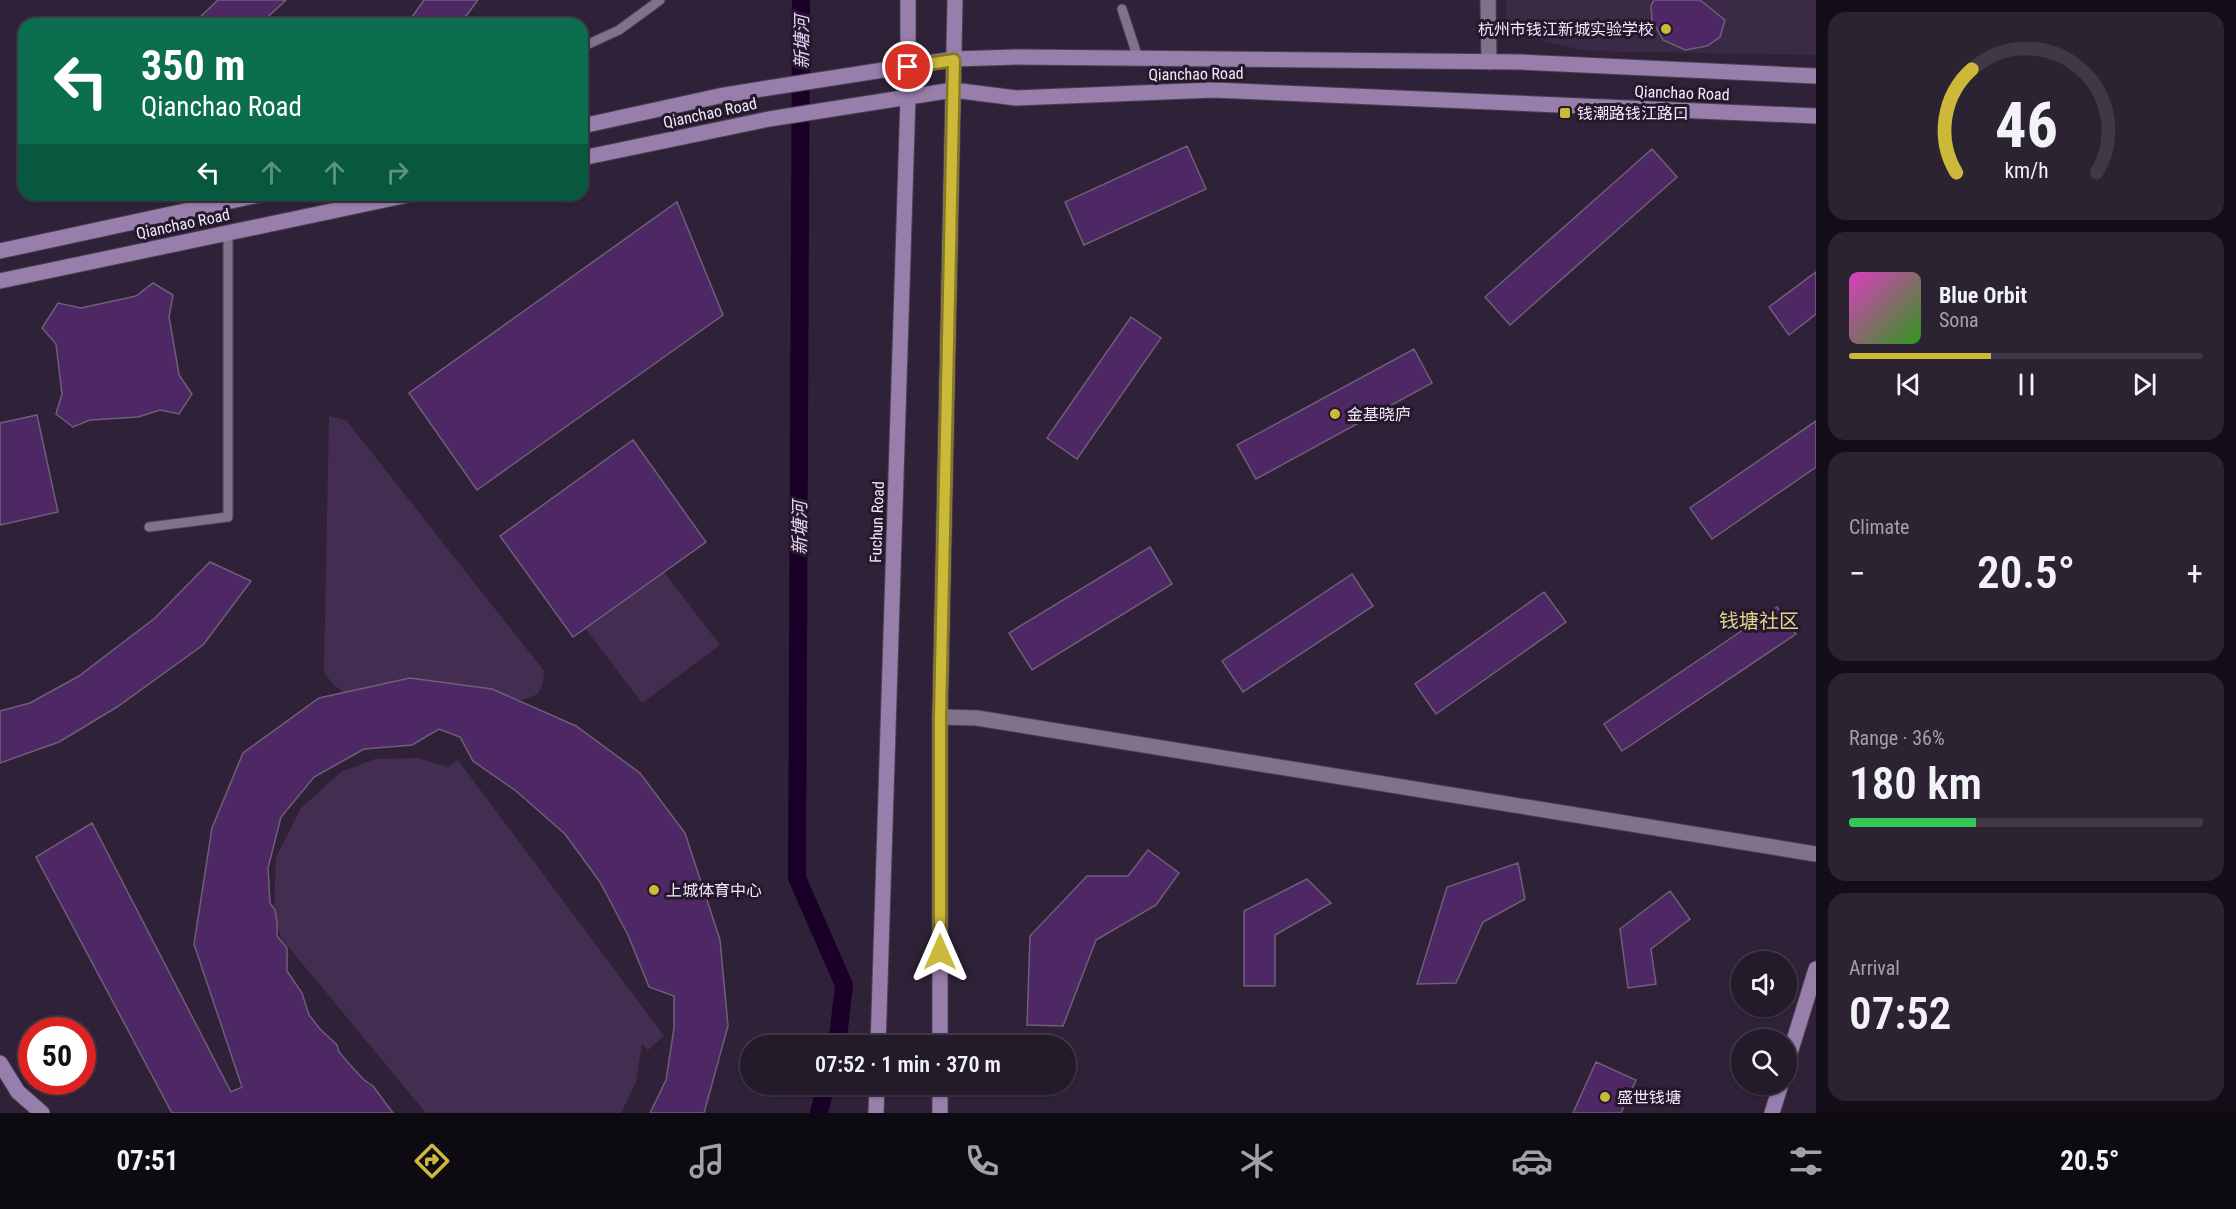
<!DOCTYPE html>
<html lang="en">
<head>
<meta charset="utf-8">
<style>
	body { margin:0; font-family:"Roboto Condensed","Noto Sans SC",sans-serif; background:#2b2332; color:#f1f3f6; height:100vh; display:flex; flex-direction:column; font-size:22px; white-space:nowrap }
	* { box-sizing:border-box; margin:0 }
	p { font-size:20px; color:#a3a1a8 }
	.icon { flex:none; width:33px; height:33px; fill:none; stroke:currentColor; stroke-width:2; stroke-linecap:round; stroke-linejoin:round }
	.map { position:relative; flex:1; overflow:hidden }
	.side { display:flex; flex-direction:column; gap:12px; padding:12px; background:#130e17; width:420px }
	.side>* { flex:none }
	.top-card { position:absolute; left:18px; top:18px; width:570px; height:183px; border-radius:18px; box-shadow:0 2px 4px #0004,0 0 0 2px #403847; background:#0b6e4f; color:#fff; overflow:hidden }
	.buttons { position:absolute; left:1731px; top:951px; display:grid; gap:12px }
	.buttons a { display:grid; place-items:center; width:66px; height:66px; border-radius:50%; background:#231a2a; box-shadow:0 2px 4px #0004,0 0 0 2px #403847; font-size:30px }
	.speed { position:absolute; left:18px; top:1017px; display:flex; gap:12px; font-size:30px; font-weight:700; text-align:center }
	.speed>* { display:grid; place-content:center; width:78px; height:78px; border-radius:50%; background:#231a2a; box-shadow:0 2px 4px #0004,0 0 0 2px #403847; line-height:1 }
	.speed .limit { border:9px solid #d22; background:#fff; color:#111 }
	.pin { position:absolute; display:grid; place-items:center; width:51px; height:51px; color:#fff; margin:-26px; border:3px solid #fff; border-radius:50%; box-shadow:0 2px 6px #0007 }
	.me { position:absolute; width:66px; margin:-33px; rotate:0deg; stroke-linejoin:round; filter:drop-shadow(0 0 4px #0008) }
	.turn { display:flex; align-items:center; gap:21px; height:126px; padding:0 24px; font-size:27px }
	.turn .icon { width:78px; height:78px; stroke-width:2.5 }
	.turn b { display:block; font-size:42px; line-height:51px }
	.lanes { display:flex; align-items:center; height:57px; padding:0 24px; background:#0003; justify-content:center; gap:30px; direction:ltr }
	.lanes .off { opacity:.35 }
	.big { font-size:45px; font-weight:600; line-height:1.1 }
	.side .tile { flex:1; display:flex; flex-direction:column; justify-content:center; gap:9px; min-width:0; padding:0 21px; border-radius:18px; background:#2b2332 }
	.side .dial { align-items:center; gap:0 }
	.dial svg { height:156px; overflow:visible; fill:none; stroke:#403847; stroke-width:7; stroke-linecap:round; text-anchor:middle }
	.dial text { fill:#f1f3f6; stroke:none }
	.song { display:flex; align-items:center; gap:18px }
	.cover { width:72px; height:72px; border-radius:9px; background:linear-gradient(135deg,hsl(310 70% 55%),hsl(110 70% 35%)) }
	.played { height:6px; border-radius:3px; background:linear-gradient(90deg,#ccb939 40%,#403847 40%) }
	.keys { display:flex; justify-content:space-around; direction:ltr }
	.heat { display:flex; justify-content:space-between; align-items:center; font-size:33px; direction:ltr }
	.charge { height:9px; border-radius:4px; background:linear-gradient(90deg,#34c759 36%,#403847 0) }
	.trip { position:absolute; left:740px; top:1035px; width:336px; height:60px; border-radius:30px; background:#231a2a; box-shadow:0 2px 4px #0004,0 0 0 2px #403847; font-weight:600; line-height:60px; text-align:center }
	.tabs { display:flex; height:96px; justify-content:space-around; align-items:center; background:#0e0a11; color:#a3a1a8 }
	.tabs .icon { width:42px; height:42px }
	.tabs .active { color:#ccb939 }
	.tabs b { font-size:27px; color:#f1f3f6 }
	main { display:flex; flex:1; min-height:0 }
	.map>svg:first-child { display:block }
	.built { fill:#3b2a46 }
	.green { fill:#432e51 }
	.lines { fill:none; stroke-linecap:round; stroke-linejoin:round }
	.canal { stroke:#1a0028; stroke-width:18 }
	.building { fill:#4d2864; stroke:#6e5f79; stroke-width:1.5 }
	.lane-casing { stroke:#4b4053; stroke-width:11 }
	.street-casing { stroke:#4b4053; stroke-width:17 }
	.secondary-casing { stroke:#4b4053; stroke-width:17 }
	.lane { stroke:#81728c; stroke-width:9 }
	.street { stroke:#81728c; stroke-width:15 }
	.secondary { stroke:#987eab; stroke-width:15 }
	.route-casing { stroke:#857825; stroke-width:15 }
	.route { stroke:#ccb939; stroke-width:10 }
	.poi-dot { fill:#ccb939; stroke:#25182d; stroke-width:2 }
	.labels { text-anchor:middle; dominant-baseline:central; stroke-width:6; stroke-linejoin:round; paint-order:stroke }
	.poi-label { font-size:16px; fill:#f1e9f8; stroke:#25182d; text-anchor:start }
	.street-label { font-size:16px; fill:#f1e9f8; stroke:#25182d }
	.water-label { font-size:18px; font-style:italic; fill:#e7d2f7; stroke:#25182d }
	.quarter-label { font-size:20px; fill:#dfd485; stroke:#25182d }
</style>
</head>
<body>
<main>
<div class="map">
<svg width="1816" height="1113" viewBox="0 0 1816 1113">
	<rect width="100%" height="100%" fill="#2f2238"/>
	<!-- built -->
	<path class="built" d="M1506 0H1816V55L1587 51 1526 37 1506 21Z"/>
	<!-- green -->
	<path class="green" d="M329 416 346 420 544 671 543 683 538 694 519 701 492 689 344 693 332 683 324 672Z
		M664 572 720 645 642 703 585 628Z
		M417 758 448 767 458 760 664 1036 648 1050 642 1044 636 1082 621 1113H426L281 938 274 914 276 857 301 808 341 772 375 759Z"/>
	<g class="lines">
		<!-- canal -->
		<path class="canal" d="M801 0 797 878 844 985 837 1046
			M819 1113 826 1084"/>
	</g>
	<!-- building -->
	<path class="building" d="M218 0H286L260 24H193Z
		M424 0H478L460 24H407Z
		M1654 0H1700L1725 20 1720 37 1707 46 1685 50 1663 40 1652 20 1651 6Z
		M1187 146 1206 189 1084 245 1065 202Z
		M1652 149 1677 177 1510 325 1485 297Z
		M677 202 723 315 477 490 409 393Z
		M1816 272V314L1789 335 1769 307Z
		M153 283 173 295 169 317 176 357 179 375 192 394 179 414 160 410 138 417 90 420 73 427 56 414 62 394 56 344 42 328 58 303 81 308 136 296Z
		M1131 317 1161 338 1077 459 1047 438Z
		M1414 349 1432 383 1256 479 1237 445Z
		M37 415 58 512 0 525V423Z
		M1816 421V467L1712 539 1690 508Z
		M633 440 706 542 573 637 500 536Z
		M1150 547 1172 584 1032 670 1009 633Z
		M210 562 251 581 203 645 117 707 59 742 0 763V711L30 703 79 676 155 618Z
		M1352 574 1373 606 1243 692 1222 661Z
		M1544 592 1566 622 1436 714 1415 684Z
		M1777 607 1796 634 1622 751 1604 724Z
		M410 678 492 689 576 726 640 773 685 833 720 940 728 1026 704 1113H650L666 1080 674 1028V996L649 987 628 935 600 882 565 834 516 791 473 761 460 737 439 729 412 745 364 749 314 777 281 817 268 868 270 903 275 910 277 923V936L287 948V971L302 993 309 1015 320 1029 337 1045 339 1052 352 1067 364 1080 373 1086 393 1113H172L36 857 92 823 231 1092 242 1087 194 944 212 828 243 753 319 698Z
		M1148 850 1179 873 1156 905 1096 940 1063 1026 1027 1025 1030 936 1087 876H1128Z
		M1518 863 1525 899 1483 922 1456 983 1417 984 1447 887Z
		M1307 879 1331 903 1275 935V986H1244V911Z
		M1670 891 1690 919 1651 949 1656 984 1628 988 1620 929Z
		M1596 1062 1636 1080 1621 1113H1573Z"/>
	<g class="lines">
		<!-- lane casing -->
		<g class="lane-casing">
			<path id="lane" d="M1122 9 1138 58
				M582 47 619 30 660 0
				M149 527 228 517V233"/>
		</g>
		<!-- street casing -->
		<g class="street-casing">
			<path id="street" d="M1488 0 1489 62
				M940 717 977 718 1816 854"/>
		</g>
		<!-- secondary casing -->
		<g class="secondary-casing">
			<path id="secondary" d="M582 126 719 96 768 88 954 59 1017 57 1520 62 1816 76
				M582 158 769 119 953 90 1016 98 1213 90 1816 116
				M0 251 259 195
				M0 281 408 195
				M878 1046 908 97V0
				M940 1046V717L955 0
				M0 1063 18 1092 42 1113
				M1786 1066 1816 969
				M876 1113 877 1084
				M940 1113V1084
				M1772 1113 1781 1084"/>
		</g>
		<!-- lane -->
		<use href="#lane" class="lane"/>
		<!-- street -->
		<use href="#street" class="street"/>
		<!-- secondary -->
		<use href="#secondary" class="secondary"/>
	</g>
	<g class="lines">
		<!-- route casing -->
		<g class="route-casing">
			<path id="route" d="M908 67 954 60 940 717V952"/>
		</g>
		<!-- route -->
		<use href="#route" class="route"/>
	</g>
	<!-- markers -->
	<g class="poi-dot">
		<circle cx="1666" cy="29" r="6"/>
		<rect x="1559" y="107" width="12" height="12" rx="3"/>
		<circle cx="1335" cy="414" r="6"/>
		<circle cx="654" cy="890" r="6"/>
		<circle cx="1605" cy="1097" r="6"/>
	</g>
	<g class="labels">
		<!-- poi labels -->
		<g class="poi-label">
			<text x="1654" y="29" text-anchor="end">杭州市钱江新城实验学校</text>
			<text x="1577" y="113">钱潮路钱江路口</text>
			<text x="1347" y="414">金基晓庐</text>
			<text x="666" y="890">上城体育中心</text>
			<text x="1617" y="1097">盛世钱塘</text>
		</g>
		<!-- street labels -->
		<g class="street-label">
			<text transform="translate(1196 74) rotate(-1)">Qianchao Road</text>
			<text transform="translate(1682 93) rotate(2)">Qianchao Road</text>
			<text transform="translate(710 113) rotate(-12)">Qianchao Road</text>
			<text transform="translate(183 224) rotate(-12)">Qianchao Road</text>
			<text transform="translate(877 522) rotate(-88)">Fuchun Road</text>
		</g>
		<!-- water labels -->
		<g class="water-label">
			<text transform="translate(801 42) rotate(-90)">新塘河</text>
			<text transform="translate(799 528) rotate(-90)">新塘河</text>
		</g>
		<!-- quarter labels -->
		<g class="quarter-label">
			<text x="1759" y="621">钱塘社区</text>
		</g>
	</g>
</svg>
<div class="buttons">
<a><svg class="icon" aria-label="sound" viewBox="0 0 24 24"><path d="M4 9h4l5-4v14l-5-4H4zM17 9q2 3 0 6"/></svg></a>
<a><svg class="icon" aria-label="search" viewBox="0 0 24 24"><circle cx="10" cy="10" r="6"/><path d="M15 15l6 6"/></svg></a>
</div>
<div class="speed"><div class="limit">50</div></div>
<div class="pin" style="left:908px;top:67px;background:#d93025"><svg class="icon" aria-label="arrive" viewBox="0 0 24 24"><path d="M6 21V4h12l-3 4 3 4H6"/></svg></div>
<svg class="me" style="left:940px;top:952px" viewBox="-20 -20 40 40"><path d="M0-17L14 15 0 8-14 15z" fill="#ccb939" stroke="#fff" stroke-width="4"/></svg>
<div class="trip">07:52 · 1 min · 370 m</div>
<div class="top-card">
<div class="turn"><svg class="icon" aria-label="left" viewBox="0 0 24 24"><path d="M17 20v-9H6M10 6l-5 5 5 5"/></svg><div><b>350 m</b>Qianchao Road</div></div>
<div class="lanes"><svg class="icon" aria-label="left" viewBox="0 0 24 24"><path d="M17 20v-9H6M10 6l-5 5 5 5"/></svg><svg class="icon off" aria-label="ahead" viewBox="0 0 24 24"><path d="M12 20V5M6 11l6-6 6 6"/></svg><svg class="icon off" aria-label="ahead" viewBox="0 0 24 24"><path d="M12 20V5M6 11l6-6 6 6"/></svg><svg class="icon off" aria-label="right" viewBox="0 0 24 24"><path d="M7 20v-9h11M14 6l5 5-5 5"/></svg></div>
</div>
</div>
<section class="side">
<div class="tile dial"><svg viewBox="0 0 100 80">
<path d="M14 69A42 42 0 1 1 86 69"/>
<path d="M14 69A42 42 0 0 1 22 16" stroke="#ccb939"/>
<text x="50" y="56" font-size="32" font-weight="700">46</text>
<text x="50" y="72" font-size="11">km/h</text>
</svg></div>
<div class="tile">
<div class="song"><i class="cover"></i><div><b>Blue Orbit</b><p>Sona</p></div></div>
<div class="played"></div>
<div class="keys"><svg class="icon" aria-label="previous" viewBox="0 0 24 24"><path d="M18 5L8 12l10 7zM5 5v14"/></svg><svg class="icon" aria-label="pause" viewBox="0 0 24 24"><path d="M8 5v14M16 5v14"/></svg><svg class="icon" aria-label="next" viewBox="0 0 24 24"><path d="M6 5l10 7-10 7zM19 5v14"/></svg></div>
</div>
<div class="tile"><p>Climate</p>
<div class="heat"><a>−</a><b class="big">20.5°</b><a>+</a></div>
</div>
<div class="tile"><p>Range · 36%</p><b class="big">180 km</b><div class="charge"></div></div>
<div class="tile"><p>Arrival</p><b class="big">07:52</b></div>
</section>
</main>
<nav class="tabs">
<b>07:51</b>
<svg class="icon active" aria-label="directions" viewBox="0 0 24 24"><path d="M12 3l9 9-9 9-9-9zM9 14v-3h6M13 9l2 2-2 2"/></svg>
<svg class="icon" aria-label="music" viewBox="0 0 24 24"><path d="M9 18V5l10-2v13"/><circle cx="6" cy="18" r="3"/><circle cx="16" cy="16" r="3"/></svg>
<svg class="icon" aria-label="phone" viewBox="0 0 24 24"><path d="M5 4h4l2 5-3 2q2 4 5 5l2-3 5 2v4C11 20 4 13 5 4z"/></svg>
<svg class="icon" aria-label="climate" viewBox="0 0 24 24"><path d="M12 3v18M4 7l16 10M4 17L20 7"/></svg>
<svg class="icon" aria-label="car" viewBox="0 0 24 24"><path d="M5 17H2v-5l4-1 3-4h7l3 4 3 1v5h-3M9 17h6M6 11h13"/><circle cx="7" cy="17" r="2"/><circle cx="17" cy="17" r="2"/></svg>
<svg class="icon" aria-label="filters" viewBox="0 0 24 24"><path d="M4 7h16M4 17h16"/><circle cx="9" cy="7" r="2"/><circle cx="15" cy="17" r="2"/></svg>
<b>20.5°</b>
</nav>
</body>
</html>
